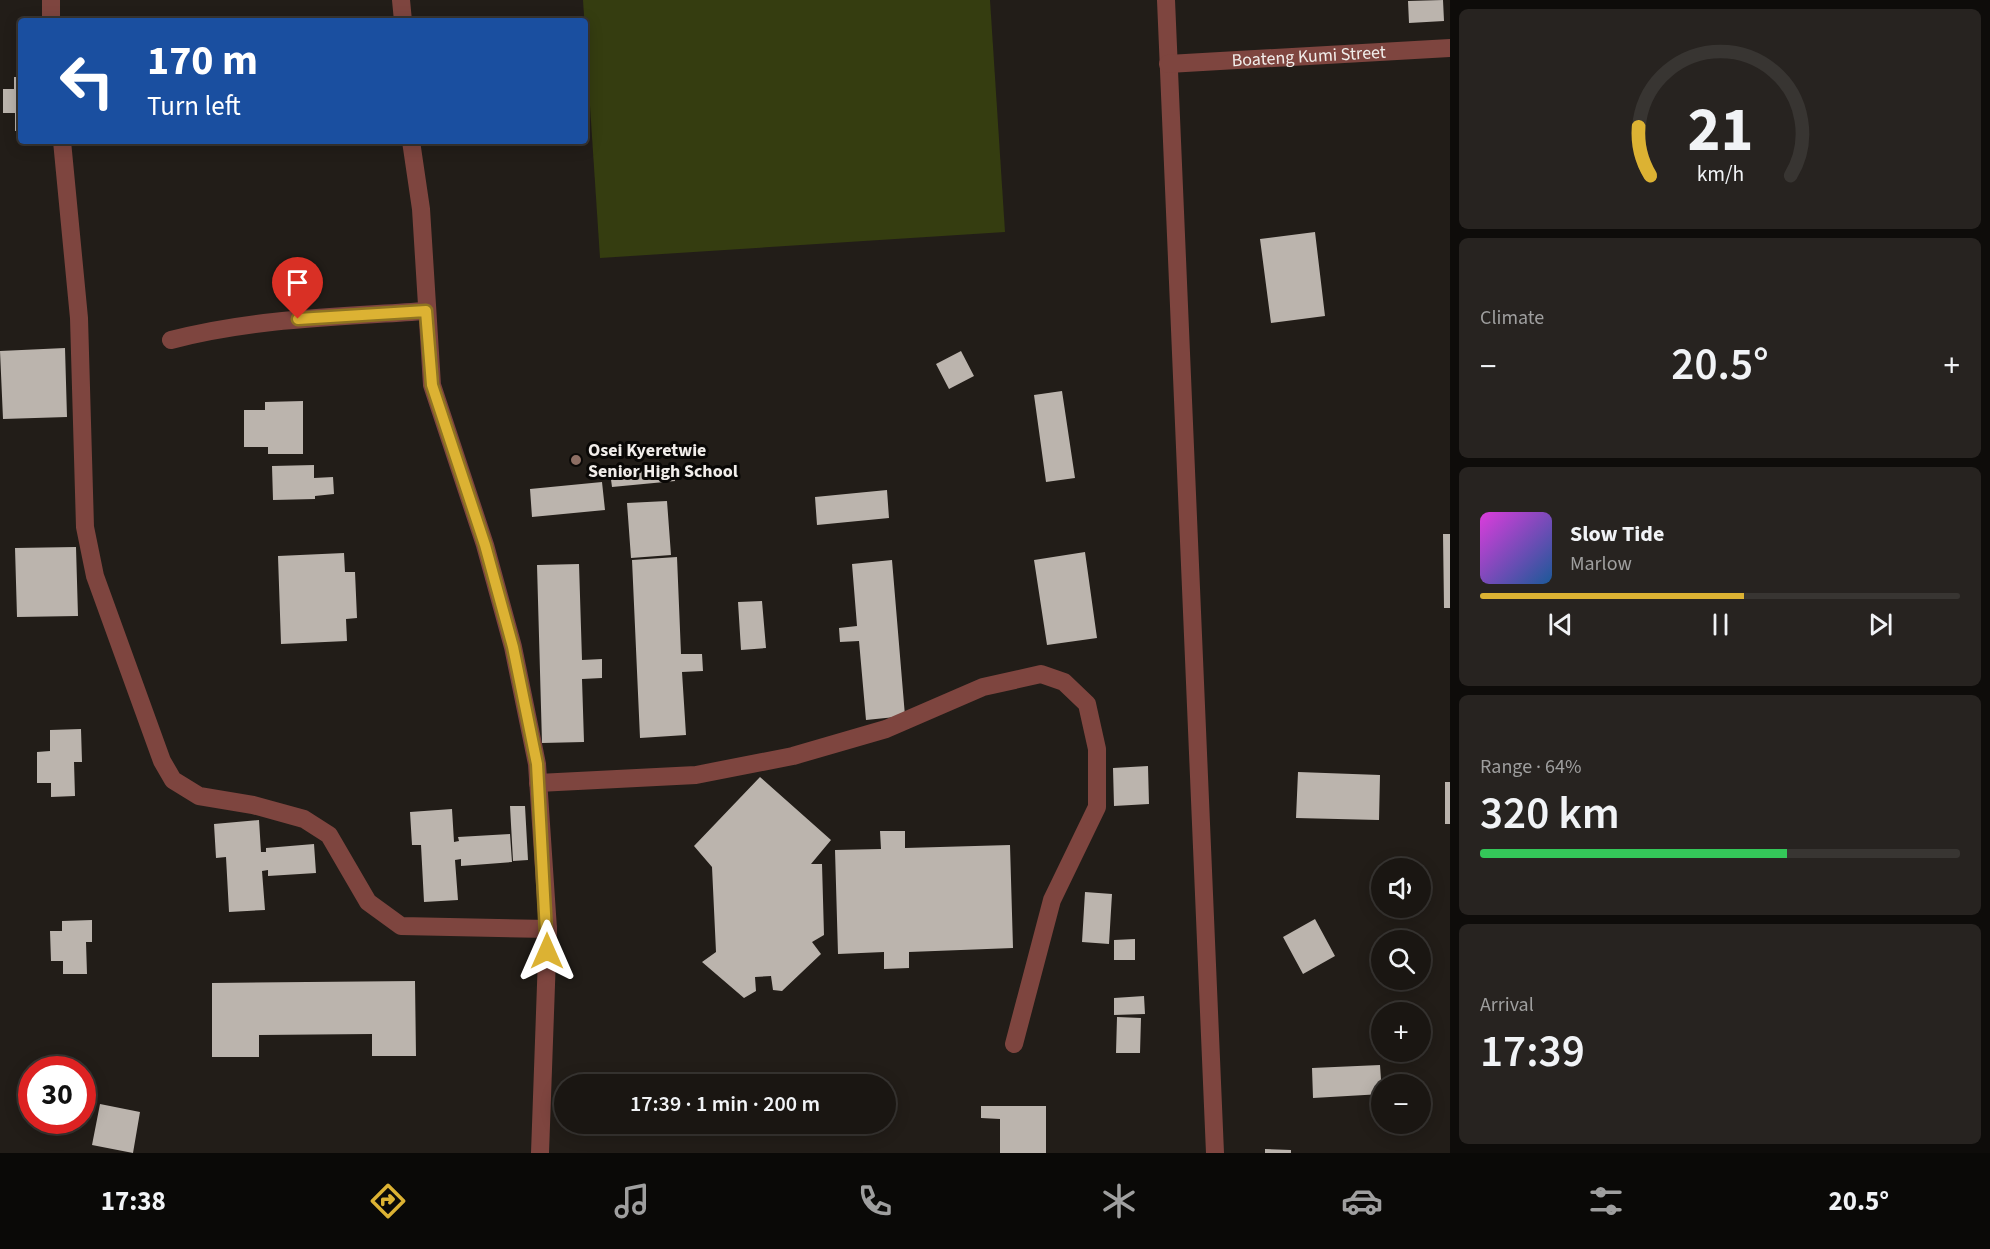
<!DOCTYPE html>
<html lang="en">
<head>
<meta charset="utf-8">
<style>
	body { margin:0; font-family:"Source Sans 3",sans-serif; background:#272320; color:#f1f3f6; height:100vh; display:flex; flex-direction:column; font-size:22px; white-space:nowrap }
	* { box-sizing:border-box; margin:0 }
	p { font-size:20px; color:#9f9f9f }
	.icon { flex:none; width:33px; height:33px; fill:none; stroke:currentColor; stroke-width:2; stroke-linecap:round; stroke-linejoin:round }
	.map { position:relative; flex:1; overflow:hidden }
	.sheet { display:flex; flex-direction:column; gap:9px; padding:9px; background:#0e0c0a; width:540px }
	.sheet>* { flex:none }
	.guide { position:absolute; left:18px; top:18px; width:570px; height:126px; border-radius:6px; box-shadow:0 3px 15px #0003,0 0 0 2px #383532; background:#1a4fa0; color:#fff; overflow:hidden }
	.buttons { position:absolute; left:1371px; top:858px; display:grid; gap:12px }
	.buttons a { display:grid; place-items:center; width:60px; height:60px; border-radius:50%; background:#1a1612; box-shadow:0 3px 15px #0003,0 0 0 2px #383532; font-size:30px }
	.speed { position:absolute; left:18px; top:1056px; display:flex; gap:12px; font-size:30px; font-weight:700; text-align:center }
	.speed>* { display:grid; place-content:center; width:78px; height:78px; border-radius:50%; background:#1a1612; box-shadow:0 3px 15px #0003,0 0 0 2px #383532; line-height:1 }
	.speed .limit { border:9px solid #d22; background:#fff; color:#111 }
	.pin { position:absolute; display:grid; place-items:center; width:51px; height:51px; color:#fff; margin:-62px -26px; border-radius:50% 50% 50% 0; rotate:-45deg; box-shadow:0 0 6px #0007 }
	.pin .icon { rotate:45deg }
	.me { position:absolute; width:66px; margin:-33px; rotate:0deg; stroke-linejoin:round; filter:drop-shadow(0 0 4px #0008) }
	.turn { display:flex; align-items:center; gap:21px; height:126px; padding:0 30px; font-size:27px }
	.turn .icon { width:78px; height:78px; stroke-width:2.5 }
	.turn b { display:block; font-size:42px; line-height:51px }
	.big { font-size:45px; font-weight:600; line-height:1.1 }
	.sheet .tile { flex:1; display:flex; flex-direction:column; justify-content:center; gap:9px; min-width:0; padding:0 21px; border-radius:9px; background:#272320 }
	.sheet .dial { align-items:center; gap:0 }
	.dial svg { height:156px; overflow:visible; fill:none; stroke:#383532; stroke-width:7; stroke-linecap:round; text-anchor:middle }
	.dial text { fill:#f1f3f6; stroke:none }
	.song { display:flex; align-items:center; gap:18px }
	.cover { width:72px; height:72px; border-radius:9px; background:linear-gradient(135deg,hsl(300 70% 55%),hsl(210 70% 35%)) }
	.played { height:6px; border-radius:3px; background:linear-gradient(90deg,#dcb233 55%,#383532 55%) }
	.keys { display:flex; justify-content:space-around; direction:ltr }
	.heat { display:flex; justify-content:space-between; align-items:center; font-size:33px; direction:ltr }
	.charge { height:9px; border-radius:4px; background:linear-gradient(90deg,#34c759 64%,#383532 0) }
	.trip { position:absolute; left:554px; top:1074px; width:342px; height:60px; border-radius:30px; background:#1a1612; box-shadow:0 3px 15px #0003,0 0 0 2px #383532; font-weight:600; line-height:60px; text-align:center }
	.tabs { display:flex; height:96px; justify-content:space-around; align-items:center; background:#0a0907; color:#9f9f9f }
	.tabs .icon { width:42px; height:42px }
	.tabs .on { color:#dcb233 }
	.tabs b { font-size:27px; color:#f1f3f6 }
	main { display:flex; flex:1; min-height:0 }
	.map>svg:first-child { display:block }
	.green { fill:#353d10 }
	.building { fill:#bbb4ad }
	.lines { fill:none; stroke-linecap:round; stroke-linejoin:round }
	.minor { stroke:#7e453f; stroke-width:18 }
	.route-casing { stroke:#8f7421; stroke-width:15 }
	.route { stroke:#dcb233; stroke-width:10 }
	.education-dot { fill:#8d6e63; stroke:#0a0806; stroke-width:2 }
	.labels { text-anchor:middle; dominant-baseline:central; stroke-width:6; stroke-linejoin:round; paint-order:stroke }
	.street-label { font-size:18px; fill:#f1edea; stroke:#0a0806 }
	.poi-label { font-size:18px; font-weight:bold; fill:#f1edea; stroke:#0a0806; text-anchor:start }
</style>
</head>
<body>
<main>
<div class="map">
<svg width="1450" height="1153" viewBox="0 0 1450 1153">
	<rect width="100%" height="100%" fill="#221d18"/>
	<!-- green -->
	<path class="green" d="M583 0H990L1005 232 600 258Z"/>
	<!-- building -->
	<path class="building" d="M1443 0 1444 21 1409 23 1408 1Z
		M14 77H21V131H15V113H3V89H14Z
		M1315 232 1325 316 1271 323 1260 239Z
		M65 348 67 417 3 419 0 351Z
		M961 351 974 376 949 389 936 364Z
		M1062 391 1075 478 1046 482 1034 395Z
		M303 401V454H268V447H244V410H265V402Z
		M314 465V478L333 477 334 494 315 496V499L273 500 272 466Z
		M674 465 675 481 612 487 610 472Z
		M602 482 605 510 532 517 530 489Z
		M887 490 889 518 817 525 815 497Z
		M667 501 671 555 631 558 627 503Z
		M1443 534H1450V608H1444Z
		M76 547 78 616 17 617 15 548Z
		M1085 552 1097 638 1047 645 1034 560Z
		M344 553 345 572H355L357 618 346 619 347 641 281 644 278 556Z
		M677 557 681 654H702L703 671 682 672 686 735 640 738 632 560Z
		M892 560 905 716 866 720 859 641 840 642 839 628 857 626 852 564Z
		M579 564 582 660 602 659V678L582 679 584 742 542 743 537 565Z
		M762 601 766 648 741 650 738 602Z
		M81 729 82 762H74L75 796 51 797V783H37V752L50 751V730Z
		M1148 766 1149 804 1114 806 1113 768Z
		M1298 772 1380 775 1379 820 1296 818Z
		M760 777 831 840 811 864H822L824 935 812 942 821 954 782 991 773 990 771 976 755 977 756 991 744 998 702 962 716 952 712 867 694 846Z
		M1445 782H1450V824H1445Z
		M510 806H525L528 860 513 861Z
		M452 809 454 842 459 841 458 837 510 834 512 862 461 866V859L455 860 458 900 424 902 421 845H412L410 812Z
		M259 820 261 852H266V848L314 844 316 873 268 876V870L262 871 265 910 229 912 226 857 216 858 214 824Z
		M880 831H905V848L1010 845 1013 948 909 952V968L884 969V952L838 954 835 850 881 849Z
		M1085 892 1112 894 1109 944 1082 942Z
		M1315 919 1335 956 1303 974 1283 937Z
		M92 920V942H86L87 974H63V961H51L50 931H62V921Z
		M1135 939V960H1114V940Z
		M415 981 416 1056H372V1034L259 1035V1057H212V983Z
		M1144 996 1145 1014 1114 1015V998Z
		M1117 1017 1141 1018 1140 1053H1116Z
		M1380 1065 1382 1094 1313 1098 1312 1068Z
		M100 1104 140 1112 133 1153 92 1145Z
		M981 1106H1046V1153H1000V1119L981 1118Z
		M1265 1149 1291 1150V1153H1265Z"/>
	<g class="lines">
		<!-- minor -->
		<g class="minor">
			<path d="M51 0V21"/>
			<path d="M401 0 403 21"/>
			<path d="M1166 0 1215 1153"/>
			<path id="s1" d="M1168 64 1450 48"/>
			<path d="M62 141 79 318 85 527 95 576 162 761 173 780 199 796 253 805 304 819 329 835 368 902 401 926 548 929"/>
			<path d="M411 141 421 209 432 385 485 545 513 647 537 764 548 929 540 1153"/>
			<path d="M171 340C255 318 340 317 426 311"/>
			<path d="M538 783 696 775 793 756 886 729 983 687 1041 674 1064 682 1087 704 1097 749V807L1052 900 1014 1044"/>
		</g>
	</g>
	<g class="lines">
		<!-- route casing -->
		<g class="route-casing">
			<path id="route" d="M298 319 426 311 432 385 485 545 513 647 537 764 547 951"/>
		</g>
		<!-- route -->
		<use href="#route" class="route"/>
	</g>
	<!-- markers -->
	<circle class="education-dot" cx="576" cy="460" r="6"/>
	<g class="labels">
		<!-- street labels -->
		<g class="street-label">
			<text stroke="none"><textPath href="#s1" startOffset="141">Boateng Kumi Street</textPath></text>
		</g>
		<!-- poi labels -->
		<g class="poi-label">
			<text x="588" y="450">Osei Kyeretwie<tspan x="588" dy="21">Senior High School</tspan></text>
		</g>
	</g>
</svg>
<div class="buttons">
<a><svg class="icon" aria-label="sound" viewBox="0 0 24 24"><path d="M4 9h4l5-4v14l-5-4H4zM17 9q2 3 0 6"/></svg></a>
<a><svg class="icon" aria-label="search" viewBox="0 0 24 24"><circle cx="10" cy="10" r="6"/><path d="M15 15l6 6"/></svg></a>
<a>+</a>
<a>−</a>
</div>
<div class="speed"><div class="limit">30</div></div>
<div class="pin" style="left:298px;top:319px;background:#d93025"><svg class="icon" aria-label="arrive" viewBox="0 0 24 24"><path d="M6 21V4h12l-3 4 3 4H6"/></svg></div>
<svg class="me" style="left:547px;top:951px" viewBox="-20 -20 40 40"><path d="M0-17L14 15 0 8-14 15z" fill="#dcb233" stroke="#fff" stroke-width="4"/></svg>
<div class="trip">17:39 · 1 min · 200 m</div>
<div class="guide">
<div class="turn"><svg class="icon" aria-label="left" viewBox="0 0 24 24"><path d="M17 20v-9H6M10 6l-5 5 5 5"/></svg><div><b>170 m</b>Turn left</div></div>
</div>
</div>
<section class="sheet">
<div class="tile dial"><svg viewBox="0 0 100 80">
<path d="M14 69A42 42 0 1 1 86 69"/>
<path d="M14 69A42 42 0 0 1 8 44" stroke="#dcb233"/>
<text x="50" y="56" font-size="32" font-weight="700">21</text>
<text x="50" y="72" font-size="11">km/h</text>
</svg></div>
<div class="tile"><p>Climate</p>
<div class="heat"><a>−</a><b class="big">20.5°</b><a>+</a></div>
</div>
<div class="tile">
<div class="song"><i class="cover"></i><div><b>Slow Tide</b><p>Marlow</p></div></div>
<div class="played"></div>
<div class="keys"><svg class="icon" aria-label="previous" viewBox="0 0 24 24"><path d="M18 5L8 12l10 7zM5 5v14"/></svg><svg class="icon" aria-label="pause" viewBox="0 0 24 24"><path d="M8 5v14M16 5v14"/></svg><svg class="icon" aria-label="next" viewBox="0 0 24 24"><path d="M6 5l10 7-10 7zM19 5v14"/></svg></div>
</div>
<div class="tile"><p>Range · 64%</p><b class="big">320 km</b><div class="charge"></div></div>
<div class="tile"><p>Arrival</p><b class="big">17:39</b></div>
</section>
</main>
<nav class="tabs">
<b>17:38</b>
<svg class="icon on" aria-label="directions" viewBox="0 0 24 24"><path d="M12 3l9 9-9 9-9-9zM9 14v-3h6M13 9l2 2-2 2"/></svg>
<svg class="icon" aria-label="music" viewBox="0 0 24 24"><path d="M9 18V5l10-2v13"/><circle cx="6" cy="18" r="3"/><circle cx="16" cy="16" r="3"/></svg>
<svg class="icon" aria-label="phone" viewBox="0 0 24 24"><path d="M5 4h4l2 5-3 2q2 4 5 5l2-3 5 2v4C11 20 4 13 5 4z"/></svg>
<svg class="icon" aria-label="climate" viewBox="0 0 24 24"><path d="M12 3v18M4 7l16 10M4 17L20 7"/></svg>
<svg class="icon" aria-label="car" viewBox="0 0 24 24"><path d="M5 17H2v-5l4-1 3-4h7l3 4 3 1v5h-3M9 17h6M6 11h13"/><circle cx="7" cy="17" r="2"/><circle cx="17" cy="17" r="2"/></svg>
<svg class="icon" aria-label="filters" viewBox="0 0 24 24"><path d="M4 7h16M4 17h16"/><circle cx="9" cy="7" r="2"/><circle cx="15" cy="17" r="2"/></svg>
<b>20.5°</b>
</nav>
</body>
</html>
